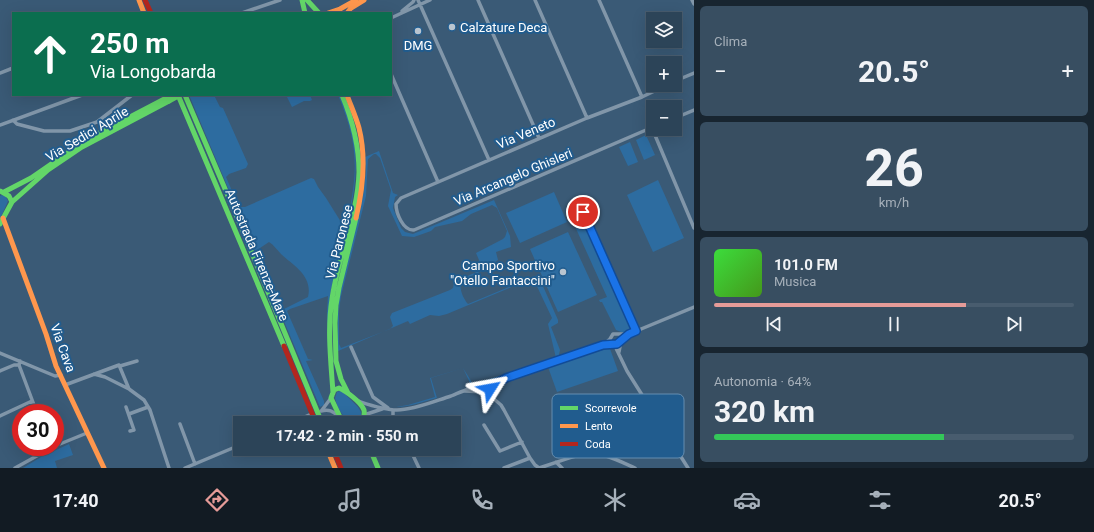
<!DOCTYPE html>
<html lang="it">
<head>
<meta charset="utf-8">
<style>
	body { margin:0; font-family:Roboto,sans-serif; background:#384e61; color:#f1f3f6; height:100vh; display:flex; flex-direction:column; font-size:15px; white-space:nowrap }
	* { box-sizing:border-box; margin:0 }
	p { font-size:13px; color:#a6b0ba }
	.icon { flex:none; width:22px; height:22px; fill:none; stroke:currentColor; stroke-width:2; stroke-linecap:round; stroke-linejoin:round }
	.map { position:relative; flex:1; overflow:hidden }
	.sheet { display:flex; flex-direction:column; gap:6px; padding:6px; background:#182530; width:400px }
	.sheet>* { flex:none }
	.guide { position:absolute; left:12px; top:12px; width:380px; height:84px; border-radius:0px; box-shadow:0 4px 16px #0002,0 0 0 1px #485c6e; background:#0b6e4f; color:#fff; overflow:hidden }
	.fabs { position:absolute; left:646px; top:12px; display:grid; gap:8px }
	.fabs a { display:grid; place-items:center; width:36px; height:36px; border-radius:0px; background:#2c4458; box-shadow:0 4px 16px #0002,0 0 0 1px #485c6e; font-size:20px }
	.speed { position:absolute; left:12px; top:404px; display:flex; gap:8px; font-size:20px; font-weight:700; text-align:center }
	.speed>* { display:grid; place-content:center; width:52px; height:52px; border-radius:50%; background:#2c4458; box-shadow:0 4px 16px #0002,0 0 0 1px #485c6e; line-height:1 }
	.speed .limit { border:6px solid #d22; background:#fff; color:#111 }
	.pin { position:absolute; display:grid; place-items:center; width:34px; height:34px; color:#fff; margin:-17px; border:2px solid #fff; border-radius:50%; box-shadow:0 1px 4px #0007 }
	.me { position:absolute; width:44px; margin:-22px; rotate:56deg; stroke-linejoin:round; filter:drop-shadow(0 0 3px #0008) }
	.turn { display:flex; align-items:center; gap:14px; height:84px; padding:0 12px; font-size:18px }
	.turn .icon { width:52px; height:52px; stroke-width:2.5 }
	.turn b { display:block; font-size:28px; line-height:34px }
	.big { font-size:30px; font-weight:700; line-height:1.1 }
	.sheet .widget { flex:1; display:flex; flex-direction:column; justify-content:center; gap:6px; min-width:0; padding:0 14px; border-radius:6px; background:#384e61 }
	.sheet .dial { align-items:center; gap:0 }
	.dial b { font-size:52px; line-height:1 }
	.song { display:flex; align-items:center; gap:12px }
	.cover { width:48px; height:48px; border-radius:6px; background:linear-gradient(135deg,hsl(120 70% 55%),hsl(100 70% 35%)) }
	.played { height:4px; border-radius:2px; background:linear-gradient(90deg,#e69b98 70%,#485c6e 70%) }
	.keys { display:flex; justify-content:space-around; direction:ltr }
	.heat { display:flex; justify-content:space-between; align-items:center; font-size:22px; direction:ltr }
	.charge { height:6px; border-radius:3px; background:linear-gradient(90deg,#34c759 64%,#485c6e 0) }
	.trip { position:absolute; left:233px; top:416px; width:228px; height:40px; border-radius:0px; background:#2c4458; box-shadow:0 4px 16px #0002,0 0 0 1px #485c6e; font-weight:700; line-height:40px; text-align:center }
	.menu { display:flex; height:64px; justify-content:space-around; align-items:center; background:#121b23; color:#a6b0ba }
	.menu .icon { width:28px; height:28px }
	.menu .current { color:#e69b98 }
	.menu b { font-size:18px; color:#f1f3f6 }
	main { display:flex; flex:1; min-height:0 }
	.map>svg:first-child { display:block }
	.green { fill:#2d6ca0; fill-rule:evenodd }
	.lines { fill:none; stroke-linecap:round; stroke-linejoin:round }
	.street { stroke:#8196a9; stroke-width:3.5 }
	.fast { stroke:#63d668; stroke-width:5 }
	.slow { stroke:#ff974d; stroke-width:5 }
	.jam { stroke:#b3261e; stroke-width:5 }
	.fast-bridge { stroke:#63d668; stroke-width:5 }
	.route-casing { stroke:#114b97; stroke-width:10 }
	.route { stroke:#1a73e8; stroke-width:7 }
	.poi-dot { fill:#bac5cf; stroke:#215c8e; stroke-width:1.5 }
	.labels { text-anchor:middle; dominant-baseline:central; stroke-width:4; stroke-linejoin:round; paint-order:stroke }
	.poi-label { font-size:13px; fill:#fff; stroke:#215c8e; text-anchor:start }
	.street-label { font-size:13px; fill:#fff; stroke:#215c8e }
	.key { fill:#215c8e; stroke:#648db0; stroke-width:1 }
	.key-label { font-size:11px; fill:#fff }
</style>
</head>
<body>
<main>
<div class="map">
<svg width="694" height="468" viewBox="0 0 694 468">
	<rect width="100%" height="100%" fill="#3a5a76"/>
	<!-- green -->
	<path class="green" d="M189 95H214L220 107 223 108 248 164 246 168 229 174 226 177 239 207H245L311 178 314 179 318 187 326 198 341 222 344 224 347 221C359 170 358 143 338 95H340C345 110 352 125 354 142 362 193 340 241 331 291 327 312 329 334 328 355L327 313 328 296 290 309 287 311 308 359 313 360 306 361 324 401V405L320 407ZM269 242C274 245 277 250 281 254 294 266 313 276 308 297L284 309 281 304 257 250Z
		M286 95H310L312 100 310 101H304L292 107Z
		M646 135 655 155 644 160 636 140Z
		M630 142 638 162 628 166 619 147Z
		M379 151 393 193 398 195 395 197 393 208 401 228 405 232 413 234 494 200 510 236 511 247 496 252 498 260 486 269 461 281C459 289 463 298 468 304L538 275 558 320V323L551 327 560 350 558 359 473 386 471 385 463 368 431 378 437 398C424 401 410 407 396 407L408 405 435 397 430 378 463 368 473 384 556 358 548 324 552 318 533 278 447 314 439 316 430 315 410 324 408 321 338 351V318L339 298 363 195 366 172 365 157ZM374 154H376L380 158 391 190 388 206 402 236 414 237 431 231 435 227 462 221 471 214 492 205 497 208 507 231 505 237 503 239 476 253 482 267 479 271 456 281 454 282 453 288 450 290 392 313 390 317 393 326 390 329 341 348 339 344V310L341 296 366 196 368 159Z
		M658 180 684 238 653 252 627 195Z
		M554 192 567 222 520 243 506 213Z
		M2 195 6 197 8 201 0 219V196Z
		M580 211 632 328 631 330 624 333 616 330 602 302H600L599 300 607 297 573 222 581 215Z
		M568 232 597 295 558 312 530 249Z
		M609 346 618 371 557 392 548 367Z
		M340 391 343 392 358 407 361 412V416L357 421 354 422C343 420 337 407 335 398L337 392Z
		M69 444 73 455 55 461 57 468H23L41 457Z"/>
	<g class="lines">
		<!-- street -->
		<path class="street" d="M418 0 489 160
			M478 0 539 138
			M535 0 587 118
			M599 0 642 97
			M692 0 694 4
			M402 11 413 2 414 0
			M242 13 280 0
			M391 18 430 0
			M0 73 13 68
			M391 74 438 182
			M675 81 694 73
			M675 118 694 110
			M13 120 17 124 44 131H70L97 122 132 95
			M0 125 82 95
			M653 127 414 230C403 231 396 213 396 204L401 198 587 118 642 97 667 85
			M652 128 694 228
			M583 212 636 331
			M614 344 627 371 688 468
			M603 345 610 339 613 334H628
			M351 347 373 397 388 408
			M619 352 621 341 629 334 694 307
			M0 353 55 376 61 375
			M20 361 19 365 37 413
			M120 366 137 361
			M0 371 14 365H19
			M94 374 105 377 129 389 144 400 150 410 169 468
			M65 385 119 365 129 389
			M487 385 499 380
			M482 389a4 4 0 1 1 8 0a4 4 0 1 1-8 0Z
			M490 390 495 384 506 378 603 345 612 343
			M465 391 484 392
			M487 393 501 405 504 410 530 458 535 465 539 468
			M358 401C370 405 384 410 397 410 414 410 435 401 451 396 461 392 472 386 483 387
			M126 407 134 430 130 431
			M322 410 331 398
			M393 410V418L395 423
			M321 411C329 409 333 411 338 416
			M129 414 148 407
			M364 415 382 409
			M0 416 32 401
			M291 423 309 415
			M180 424 195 464
			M484 425 500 451 522 442
			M55 446 87 433
			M410 449 419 468
			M556 462 562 468
			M15 468 53 447
			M185 468 240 445
			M504 468 530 458
			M539 468C561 462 583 449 606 456 616 459 626 464 635 468"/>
		<!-- fast -->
		<path class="fast" d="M302 0 305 13
			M307 0 318 12
			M178 95 284 346
			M185 95 240 224 322 423
			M0 191 9 196 12 202
			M4 192 31 178 86 140 172 95
			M0 224 12 202 48 170 82 147 169 101
			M333 393C331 362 327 330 332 299 338 256 358 215 359 172 359 145 352 119 342 95
			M348 393 341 379 336 361 335 323 336 305 339 288 356 218
			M345 423 340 417 331 398 334 390 339 388C346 391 361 402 364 410 365 414 363 419 363 423
			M370 449 378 468"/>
		<!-- slow -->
		<path class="slow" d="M139 0 144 13
			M328 13 340 9 356 0
			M347 13 351 8 364 0
			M347 95C351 106 356 117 359 128 366 156 363 189 356 218
			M3 218 46 334 56 366 104 468
			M327 449 335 468"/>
		<!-- jam -->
		<path class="jam" d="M145 0 151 13
			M284 346 316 423
			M333 449 341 468"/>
		<!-- fast-bridge -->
		<path class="fast-bridge" d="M169 101 180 95"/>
	</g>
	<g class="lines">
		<!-- route casing -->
		<g class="route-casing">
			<path id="route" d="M490 389V390L495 384 506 378 603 345 617 344 629 334 636 331 583 212"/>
		</g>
		<!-- route -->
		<use href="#route" class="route"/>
	</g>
	<!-- markers -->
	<g class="poi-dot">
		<circle cx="452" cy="27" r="4"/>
		<circle cx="418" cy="31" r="4"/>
		<circle cx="563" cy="272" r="4"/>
	</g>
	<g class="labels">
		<!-- poi labels -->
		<g class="poi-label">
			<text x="460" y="27">Calzature Deca</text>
			<text x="418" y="45" text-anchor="middle">DMG</text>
			<text x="555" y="265" text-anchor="end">Campo Sportivo<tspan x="555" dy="15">"Otello Fantaccini"</tspan></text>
		</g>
		<!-- street labels -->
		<g class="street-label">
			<text transform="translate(526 133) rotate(-23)">Via Veneto</text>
			<text transform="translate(87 134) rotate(-31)">Via Sedici Aprile</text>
			<text transform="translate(513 177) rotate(-23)">Via Arcangelo Ghisleri</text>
			<text transform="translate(339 242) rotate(-76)">Via Paronese</text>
			<text transform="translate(257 255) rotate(67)">Autostrada Firenze-Mare</text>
			<text transform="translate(63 348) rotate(70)">Via Cava</text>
		</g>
	</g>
	<!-- legend -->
	<rect x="552" y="394" width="132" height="64" rx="6" class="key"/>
	<rect x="560" y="406" width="18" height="4" fill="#63d668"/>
	<rect x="560" y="424" width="18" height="4" fill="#ff974d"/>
	<rect x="560" y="442" width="18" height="4" fill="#b3261e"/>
	<g class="key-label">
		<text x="585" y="412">Scorrevole</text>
		<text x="585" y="430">Lento</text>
		<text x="585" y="448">Coda</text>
	</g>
</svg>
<div class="fabs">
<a><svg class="icon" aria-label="layers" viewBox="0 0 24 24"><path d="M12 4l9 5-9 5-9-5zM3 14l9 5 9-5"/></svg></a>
<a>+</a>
<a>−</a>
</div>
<div class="speed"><div class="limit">30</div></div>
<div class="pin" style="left:583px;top:212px;background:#d93025"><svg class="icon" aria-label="arrive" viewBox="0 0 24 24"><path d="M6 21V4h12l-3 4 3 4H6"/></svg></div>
<svg class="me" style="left:490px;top:389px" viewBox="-20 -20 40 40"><path d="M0-17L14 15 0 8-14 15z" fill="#1a73e8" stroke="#fff" stroke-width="4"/></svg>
<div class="trip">17:42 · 2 min · 550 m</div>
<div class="guide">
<div class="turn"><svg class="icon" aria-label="ahead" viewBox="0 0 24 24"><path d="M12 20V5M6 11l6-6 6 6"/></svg><div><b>250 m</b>Via Longobarda</div></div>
</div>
</div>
<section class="sheet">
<div class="widget"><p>Clima</p>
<div class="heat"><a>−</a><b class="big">20.5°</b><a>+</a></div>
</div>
<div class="widget dial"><b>26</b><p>km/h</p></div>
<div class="widget">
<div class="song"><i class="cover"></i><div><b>101.0 FM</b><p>Musica</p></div></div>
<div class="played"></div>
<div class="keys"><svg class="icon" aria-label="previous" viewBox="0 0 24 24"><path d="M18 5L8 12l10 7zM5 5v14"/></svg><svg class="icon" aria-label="pause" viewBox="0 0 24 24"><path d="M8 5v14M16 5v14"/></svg><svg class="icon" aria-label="next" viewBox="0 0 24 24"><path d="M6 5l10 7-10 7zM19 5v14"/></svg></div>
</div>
<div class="widget"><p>Autonomia · 64%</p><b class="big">320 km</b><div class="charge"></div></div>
</section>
</main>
<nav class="menu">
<b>17:40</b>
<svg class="icon current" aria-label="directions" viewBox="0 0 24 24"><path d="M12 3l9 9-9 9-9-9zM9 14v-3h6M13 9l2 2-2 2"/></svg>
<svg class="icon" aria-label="music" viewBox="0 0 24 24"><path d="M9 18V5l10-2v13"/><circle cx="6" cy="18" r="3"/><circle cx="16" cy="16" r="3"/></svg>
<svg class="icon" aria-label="phone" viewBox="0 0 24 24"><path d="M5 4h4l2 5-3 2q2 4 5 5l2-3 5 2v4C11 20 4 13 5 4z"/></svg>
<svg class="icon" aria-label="climate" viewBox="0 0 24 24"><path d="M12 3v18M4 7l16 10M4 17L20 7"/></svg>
<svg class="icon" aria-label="car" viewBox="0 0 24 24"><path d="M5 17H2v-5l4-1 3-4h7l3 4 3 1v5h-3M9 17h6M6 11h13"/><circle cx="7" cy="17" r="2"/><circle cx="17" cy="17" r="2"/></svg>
<svg class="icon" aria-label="filters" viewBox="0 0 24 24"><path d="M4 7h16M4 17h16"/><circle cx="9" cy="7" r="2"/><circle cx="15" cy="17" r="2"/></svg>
<b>20.5°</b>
</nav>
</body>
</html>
